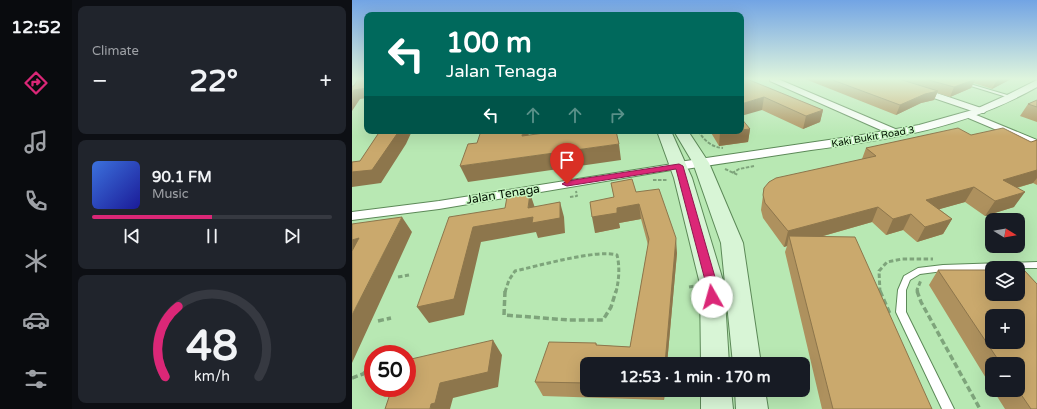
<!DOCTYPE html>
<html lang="en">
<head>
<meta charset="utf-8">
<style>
	body { margin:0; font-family:"Varela Round",sans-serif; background:#20242c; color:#f1f3f6; height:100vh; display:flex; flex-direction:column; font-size:15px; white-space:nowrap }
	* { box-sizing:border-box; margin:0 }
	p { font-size:13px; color:#9ea1a6 }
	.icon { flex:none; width:22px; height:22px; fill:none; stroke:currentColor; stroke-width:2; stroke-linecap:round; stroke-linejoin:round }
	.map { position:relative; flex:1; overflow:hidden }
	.panel { display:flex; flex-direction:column; gap:6px; padding:6px; background:#0d0f14; width:280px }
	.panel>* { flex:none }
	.hud { position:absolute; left:12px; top:12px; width:380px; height:122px; border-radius:8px; box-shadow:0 4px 16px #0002; background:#00695c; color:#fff; overflow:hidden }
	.needle { width:26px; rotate:101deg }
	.tools { position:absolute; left:633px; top:213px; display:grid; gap:8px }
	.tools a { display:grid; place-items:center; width:40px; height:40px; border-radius:8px; background:#171b24; box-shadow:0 4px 16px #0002; font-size:20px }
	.speed { position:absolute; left:12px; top:345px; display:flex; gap:8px; font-size:20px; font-weight:700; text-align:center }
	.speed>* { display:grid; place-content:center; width:52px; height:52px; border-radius:50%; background:#171b24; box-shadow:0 4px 16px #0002; line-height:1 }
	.speed .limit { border:6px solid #d22; background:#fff; color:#111 }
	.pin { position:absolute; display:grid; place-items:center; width:34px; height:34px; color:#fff; margin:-41px -17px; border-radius:50% 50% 50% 0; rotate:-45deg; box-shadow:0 0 4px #0007 }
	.pin .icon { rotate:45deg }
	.me { position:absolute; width:44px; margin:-22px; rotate:353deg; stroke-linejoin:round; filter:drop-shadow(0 0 3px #0008) }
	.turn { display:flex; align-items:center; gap:14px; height:84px; padding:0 16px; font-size:18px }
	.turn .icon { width:52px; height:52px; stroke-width:2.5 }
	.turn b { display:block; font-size:28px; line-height:34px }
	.lanes { display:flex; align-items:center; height:38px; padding:0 16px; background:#0003; justify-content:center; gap:20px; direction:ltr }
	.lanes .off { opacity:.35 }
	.big { font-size:30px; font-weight:800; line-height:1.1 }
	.panel .card { flex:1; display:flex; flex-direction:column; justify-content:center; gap:6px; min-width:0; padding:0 14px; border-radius:8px; background:#20242c }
	.panel .dial { align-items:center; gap:0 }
	.dial svg { height:104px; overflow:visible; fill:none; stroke:#363941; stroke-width:7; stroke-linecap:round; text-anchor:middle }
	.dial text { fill:#f1f3f6; stroke:none }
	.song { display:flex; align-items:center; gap:12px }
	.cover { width:48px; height:48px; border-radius:6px; background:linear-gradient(135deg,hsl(220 70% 55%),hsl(240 70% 35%)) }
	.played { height:4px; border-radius:2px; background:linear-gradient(90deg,#db2777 50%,#363941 50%) }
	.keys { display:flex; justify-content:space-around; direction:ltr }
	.heat { display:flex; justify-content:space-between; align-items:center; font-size:22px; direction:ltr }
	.trip { position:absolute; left:228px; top:357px; width:230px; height:40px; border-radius:8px; background:#171b24; box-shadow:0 4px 16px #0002; font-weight:800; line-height:40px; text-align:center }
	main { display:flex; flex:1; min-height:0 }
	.tab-bar { display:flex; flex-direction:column; width:72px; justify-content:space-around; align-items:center; background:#090b0e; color:#9ea1a6 }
	.tab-bar .icon { width:28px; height:28px }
	.tab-bar .current { color:#db2777 }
	.tab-bar b { font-size:18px; color:#f1f3f6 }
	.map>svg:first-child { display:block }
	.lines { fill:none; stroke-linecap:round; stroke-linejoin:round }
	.service-casing { stroke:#5c8958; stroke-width:2 }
	.minor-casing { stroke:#5c8958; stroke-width:2 }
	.tertiary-casing { stroke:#5c8958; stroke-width:2 }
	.secondary-casing { stroke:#5c8958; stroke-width:2 }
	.path-far3 { stroke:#7ea47b; stroke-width:1.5; stroke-dasharray:2.5 1.5; stroke-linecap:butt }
	.path-far2 { stroke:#7ea47b; stroke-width:2; stroke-dasharray:3.5 1.5; stroke-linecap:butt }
	.path-far1 { stroke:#7ea47b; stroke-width:3; stroke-dasharray:4.5 2.5; stroke-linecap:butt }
	.path { stroke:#7ea47b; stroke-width:3.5; stroke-dasharray:6 3; stroke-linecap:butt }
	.service { fill:#fff; fill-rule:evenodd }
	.minor { fill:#fff; fill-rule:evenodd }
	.tertiary { fill:#fff; fill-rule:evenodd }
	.secondary { fill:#d8f5d6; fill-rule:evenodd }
	.wall { fill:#ae915e; fill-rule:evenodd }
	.shaded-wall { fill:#8d764c }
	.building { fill:#caa96d; stroke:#8d764c; fill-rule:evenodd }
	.route { fill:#db2777; stroke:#8e194d }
	.labels { text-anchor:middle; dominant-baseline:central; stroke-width:3; stroke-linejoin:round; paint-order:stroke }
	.far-street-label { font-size:10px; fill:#031202; stroke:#c5f5c0 }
	.street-label { font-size:12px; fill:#031202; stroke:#c5f5c0 }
</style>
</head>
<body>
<main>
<nav class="tab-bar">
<b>12:52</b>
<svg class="icon current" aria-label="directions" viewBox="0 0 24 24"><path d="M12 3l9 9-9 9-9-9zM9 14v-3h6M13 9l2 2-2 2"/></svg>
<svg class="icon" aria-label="music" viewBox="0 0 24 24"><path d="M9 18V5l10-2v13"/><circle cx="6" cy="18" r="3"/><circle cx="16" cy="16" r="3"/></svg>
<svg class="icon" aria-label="phone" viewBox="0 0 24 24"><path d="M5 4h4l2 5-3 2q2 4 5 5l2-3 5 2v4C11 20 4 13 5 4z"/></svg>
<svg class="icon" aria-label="climate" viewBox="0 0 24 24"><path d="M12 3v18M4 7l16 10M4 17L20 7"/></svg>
<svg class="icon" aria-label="car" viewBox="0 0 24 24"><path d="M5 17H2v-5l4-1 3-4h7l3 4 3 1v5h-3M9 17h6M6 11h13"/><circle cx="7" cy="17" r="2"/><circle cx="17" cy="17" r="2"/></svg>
<svg class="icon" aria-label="filters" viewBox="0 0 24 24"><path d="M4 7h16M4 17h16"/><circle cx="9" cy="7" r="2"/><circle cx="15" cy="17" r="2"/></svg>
</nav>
<section class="panel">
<div class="card"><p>Climate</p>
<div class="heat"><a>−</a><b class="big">22°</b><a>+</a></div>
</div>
<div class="card">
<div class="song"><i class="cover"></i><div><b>90.1 FM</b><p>Music</p></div></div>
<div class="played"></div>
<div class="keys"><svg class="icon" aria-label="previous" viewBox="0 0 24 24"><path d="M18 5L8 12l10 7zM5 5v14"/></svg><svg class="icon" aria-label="pause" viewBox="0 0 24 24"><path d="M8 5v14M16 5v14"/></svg><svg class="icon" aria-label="next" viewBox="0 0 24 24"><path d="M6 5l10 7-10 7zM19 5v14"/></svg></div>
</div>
<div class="card dial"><svg viewBox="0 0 100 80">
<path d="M14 69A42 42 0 1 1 86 69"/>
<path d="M14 69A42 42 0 0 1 24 15" stroke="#db2777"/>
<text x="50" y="56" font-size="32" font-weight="700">48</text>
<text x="50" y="72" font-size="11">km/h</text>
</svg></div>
</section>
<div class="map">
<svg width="685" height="409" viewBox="0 0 685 409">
	<rect width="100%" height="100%" fill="#b8e8b3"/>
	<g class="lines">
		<!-- service casing -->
		<g class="service-casing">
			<path id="service" d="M596 79H601L662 97 658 98Z
				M685 262V268H640V270L591 271 568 274 558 280 554 290V312L602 409H590L544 312 546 290 552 276 566 268 591 265Z"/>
		</g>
		<!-- minor casing -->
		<g class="minor-casing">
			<path id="minor" d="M418 79H426L548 131 549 133 544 136 540 135 418 81Z
				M564 88H570L632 109 634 111 632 113H626L564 92Z
				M617 112 685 140V147L614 117 612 115Z
				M327 163 331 164 333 166 331 168 87 209 0 220V212L87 201Z"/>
		</g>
		<!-- tertiary casing -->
		<g class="tertiary-casing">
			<path id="tertiary" d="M685 80V87C613 128 540 139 459 150 415 157 371 163 327 170L322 169 320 166 322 163 327 162 504 136 567 125 624 109 653 96Z"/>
		</g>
		<!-- secondary casing -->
		<g class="secondary-casing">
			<path id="secondary" d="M305 131H319L340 178 372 284 377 364H349L348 284 322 178Z
				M322 131H336L357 163 391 243 409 364H381L369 243 341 163Z
				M349 390H379L381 409H349Z
				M383 390H413L416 409H384Z"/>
		</g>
		<!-- path-far3 -->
		<path class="path-far3" d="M346 131 347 132"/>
		<!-- path-far2 -->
		<path class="path-far2" d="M346 131C353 141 359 147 371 148
			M373 169 386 175
			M380 173 387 169 402 166
			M301 180H316
			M218 197 225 196 224 191"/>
		<!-- path-far1 -->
		<path class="path-far1" d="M46 277 57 275
			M337 287 343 286
			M153 292 157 280 163 271C186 266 245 249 265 255 268 267 267 280 264 292
			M528 292 527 271 535 262 550 259H581
			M566 292 565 290 569 280"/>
		<!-- path -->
		<path class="path" d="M153 291 152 315 217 320H251L259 307 264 291
			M528 291 538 314
			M565 291 569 302 628 409
			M26 321 39 318
			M0 378 11 374 21 365"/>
		<!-- service -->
		<use href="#service" class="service"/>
		<!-- minor -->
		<use href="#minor" class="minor"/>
		<!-- tertiary -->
		<use href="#tertiary" class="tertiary"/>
		<!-- secondary -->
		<use href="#secondary" class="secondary"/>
	</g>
	<!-- wall -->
	<path class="wall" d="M389 79 471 110 468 122 451 129 410 110Z
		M453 79H659L640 89 621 83 619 88 598 97 585 93 582 100 569 103 544 115Z
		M685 100V122L668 116 676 104Z
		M398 129 396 142 367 146 358 131H389Z
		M619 135 679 142 685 140V185L681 183 665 188 662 207 633 216 613 202 587 209 600 219 591 234 565 242 551 230 534 235 520 222 468 237 580 409H470L433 252 435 246 432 247 411 218 409 210 412 188 510 159 514 148Z
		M259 183 284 192 325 253 315 364H235V390H313L312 400 191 396 183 382 244 343 245 345 278 347 296 245 289 219 267 223 268 228 243 233 262 197Z
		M586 270H640V294H666V270H672L685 284V409H653L641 390H666V364H640V388L577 285ZM640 316H666V342H640Z"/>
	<!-- shaded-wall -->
	<path class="shaded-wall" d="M624 79 619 88 598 97 602 87Z
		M647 79H659L640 89 645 80Z
		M15 88V98L8 99 0 111V94L2 90Z
		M586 91 582 100 569 103 544 115 548 105 573 94Z
		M412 97 410 110 389 116V104Z
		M471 110 468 122 451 129 454 116Z
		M398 129 396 142 367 146 368 132 379 131H389V130Z
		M47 131H60L54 144 29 183 0 187V172Z
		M171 131H177L175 151 170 136Z
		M267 144 269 160 116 182 108 166Z
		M685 170V178L681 183 642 194 651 180Z
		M622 187 613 202 567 215 574 200Z
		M673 192 662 207 633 216 643 201Z
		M178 193 183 208 208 202 212 217 213 233 186 238 184 232 129 242 112 315 77 323 65 307 121 227 176 208Z
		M287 204 289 219 267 223 268 228 243 233 240 217 265 208Z
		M526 207 520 222 439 245 437 236 435 246 432 247 436 231Z
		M559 214 551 230 534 235 541 219Z
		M50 217 60 232 0 363V315Z
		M600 219 591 234 565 242 573 227Z
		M7 238 0 257V240Z
		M324 238 325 253 315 364H313Z
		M141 340 150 355 146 387 101 398 98 409H78L79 404 88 383Z
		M311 390H313L312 400Z"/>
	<!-- building -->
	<path class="building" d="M6 79H15V88L2 90 0 94V86H2Z
		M389 79H395L471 110 454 116 412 97 389 104Z
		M478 79H547L586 91 573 94 548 105Z
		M573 79H624L602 87Z
		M685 100V107L676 104Z
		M389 118 398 129 389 130Z
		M606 128 619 135 651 128 679 142 685 140V170L651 180 673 192 643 201 622 187 574 200 600 219 573 227 559 214 541 219 526 207 436 231 413 203 411 195 412 188 417 182 424 178 524 156 514 148Z
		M28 131H47L20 170 0 172V162L8 161Z
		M129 131H171L170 136 207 131H264L267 144 108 166 116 144 125 143Z
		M367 131H379L368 132Z
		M280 179 284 192 307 189 324 238 313 364H235V383L183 382 197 342 244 343V345L278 347 297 239 287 204 265 208V213L240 217 238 202 262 197 259 183Z
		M178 193 176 208 208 202V218L180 223 181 217 121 227 102 299 65 307 97 217 153 208 155 197Z
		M50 217 0 315V251L7 238 0 240V224Z
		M437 236 503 237 580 409H481Z
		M586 270H640V294H666V270H672L685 284V409H679L666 390V364H649ZM640 316H666V342H640Z
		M141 340 136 372 88 383 83 403 79 404 78 409H33L40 388H55V360Z"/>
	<!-- sky -->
	<linearGradient id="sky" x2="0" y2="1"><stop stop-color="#72a4e4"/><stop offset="0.58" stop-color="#dff5dd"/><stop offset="1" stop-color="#dff5dd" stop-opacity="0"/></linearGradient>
	<rect width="685" height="136" fill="url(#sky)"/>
	<!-- route -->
	<path class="route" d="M327 164 331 166 365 284 366 297 364 301 360 302 356 301 354 297V284L324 169 215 186 210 184 215 181Z"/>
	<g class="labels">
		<!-- far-street labels -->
		<g class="far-street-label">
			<text transform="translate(521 137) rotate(-10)">Kaki Bukit Road 3</text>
		</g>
		<!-- street labels -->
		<g class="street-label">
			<text transform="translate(151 194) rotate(-9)">Jalan Tenaga</text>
		</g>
	</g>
</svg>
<div class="tools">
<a><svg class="needle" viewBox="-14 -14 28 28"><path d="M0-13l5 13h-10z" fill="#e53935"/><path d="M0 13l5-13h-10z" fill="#9ea1a6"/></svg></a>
<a><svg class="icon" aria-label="layers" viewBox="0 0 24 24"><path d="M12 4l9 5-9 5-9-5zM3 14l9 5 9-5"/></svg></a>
<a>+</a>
<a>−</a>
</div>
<div class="speed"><div class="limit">50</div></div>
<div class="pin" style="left:215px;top:184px;background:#d93025"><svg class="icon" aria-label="arrive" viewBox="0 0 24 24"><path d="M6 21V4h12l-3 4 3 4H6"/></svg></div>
<svg class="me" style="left:360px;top:297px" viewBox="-20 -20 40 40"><circle r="19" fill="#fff"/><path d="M0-13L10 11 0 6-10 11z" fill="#db2777"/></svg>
<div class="trip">12:53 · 1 min · 170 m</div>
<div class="hud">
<div class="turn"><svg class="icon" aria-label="left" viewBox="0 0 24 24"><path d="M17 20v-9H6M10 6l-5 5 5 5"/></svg><div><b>100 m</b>Jalan Tenaga</div></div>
<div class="lanes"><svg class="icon" aria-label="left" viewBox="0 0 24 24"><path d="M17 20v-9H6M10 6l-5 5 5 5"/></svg><svg class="icon off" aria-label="ahead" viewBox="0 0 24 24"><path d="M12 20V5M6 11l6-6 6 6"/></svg><svg class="icon off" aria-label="ahead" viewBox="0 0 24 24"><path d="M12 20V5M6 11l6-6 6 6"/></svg><svg class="icon off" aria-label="right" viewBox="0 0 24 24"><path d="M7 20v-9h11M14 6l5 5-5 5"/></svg></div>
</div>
</div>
</main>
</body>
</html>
